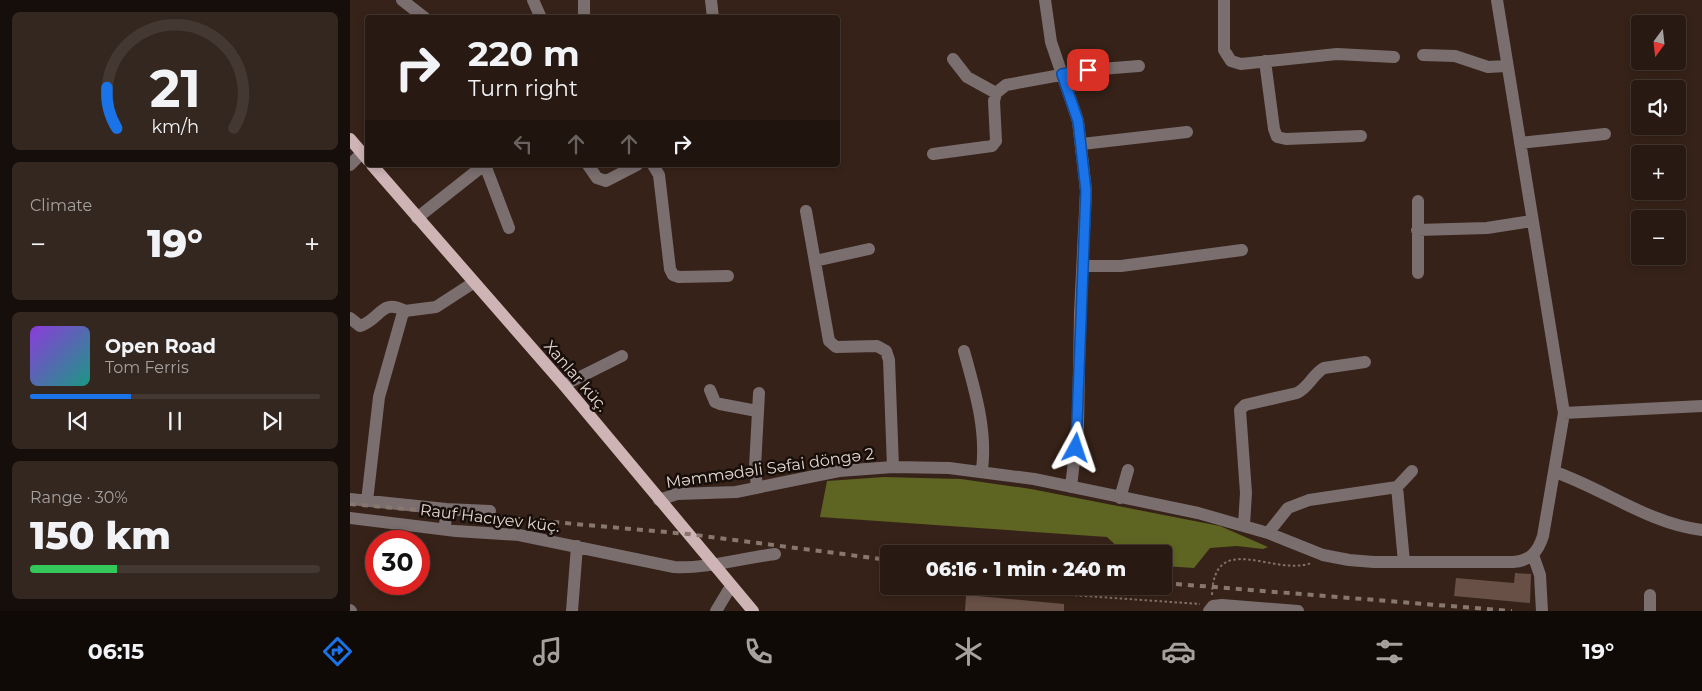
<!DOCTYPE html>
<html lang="en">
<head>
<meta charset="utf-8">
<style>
	body { margin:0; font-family:Montserrat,sans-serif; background:#342720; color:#f1f3f6; height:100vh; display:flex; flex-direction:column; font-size:19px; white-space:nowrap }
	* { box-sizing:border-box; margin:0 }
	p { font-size:16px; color:#a5a19f }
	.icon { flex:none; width:28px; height:28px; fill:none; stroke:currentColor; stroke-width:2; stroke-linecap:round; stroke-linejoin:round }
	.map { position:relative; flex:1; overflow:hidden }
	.side { display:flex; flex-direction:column; gap:12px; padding:12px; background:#160e0a; width:350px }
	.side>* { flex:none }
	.top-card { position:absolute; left:15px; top:15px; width:475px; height:152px; border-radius:5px; box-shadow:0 2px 8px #0003,0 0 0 1px #443832; background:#281a12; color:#f1f3f6; overflow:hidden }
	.needle { width:32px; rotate:195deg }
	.buttons { position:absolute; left:1281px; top:15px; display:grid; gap:10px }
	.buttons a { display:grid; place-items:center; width:55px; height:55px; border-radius:5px; background:#281a12; box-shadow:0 2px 8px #0003,0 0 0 1px #443832; font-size:25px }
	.speed { position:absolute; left:15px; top:530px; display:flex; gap:10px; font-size:25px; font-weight:700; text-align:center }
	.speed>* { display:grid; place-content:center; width:65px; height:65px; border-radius:50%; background:#281a12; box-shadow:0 2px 8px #0003,0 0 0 1px #443832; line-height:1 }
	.speed .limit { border:8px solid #d22; background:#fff; color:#111 }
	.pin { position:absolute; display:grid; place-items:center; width:42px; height:42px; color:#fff; margin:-21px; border-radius:10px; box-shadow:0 2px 8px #0006 }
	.me { position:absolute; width:55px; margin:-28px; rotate:5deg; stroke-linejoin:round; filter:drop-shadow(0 0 4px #0008) }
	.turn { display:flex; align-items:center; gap:18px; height:105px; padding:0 20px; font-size:22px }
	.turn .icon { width:65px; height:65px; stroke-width:2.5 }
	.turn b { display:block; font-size:35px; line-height:42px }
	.lanes { display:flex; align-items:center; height:48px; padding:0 20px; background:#0003; justify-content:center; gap:25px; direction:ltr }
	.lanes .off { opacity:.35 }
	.big { font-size:38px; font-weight:800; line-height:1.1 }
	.side .card { flex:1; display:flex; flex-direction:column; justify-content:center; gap:8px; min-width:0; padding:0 18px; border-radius:8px; background:#342720 }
	.side .dial { align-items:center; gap:0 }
	.dial svg { height:130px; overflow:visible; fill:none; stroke:#443832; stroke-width:7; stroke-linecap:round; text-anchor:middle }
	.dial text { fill:#f1f3f6; stroke:none }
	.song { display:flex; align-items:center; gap:15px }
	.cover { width:60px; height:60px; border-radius:8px; background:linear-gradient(135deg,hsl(270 70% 55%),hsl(170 70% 35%)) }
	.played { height:5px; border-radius:2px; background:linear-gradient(90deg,#1a73e8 35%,#443832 35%) }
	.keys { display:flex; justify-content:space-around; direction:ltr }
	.heat { display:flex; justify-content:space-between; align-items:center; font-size:28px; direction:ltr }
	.charge { height:8px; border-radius:4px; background:linear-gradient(90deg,#34c759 30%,#443832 0) }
	.trip { position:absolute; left:530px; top:545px; width:292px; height:50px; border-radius:5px; background:#281a12; box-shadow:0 2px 8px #0003,0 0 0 1px #443832; font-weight:800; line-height:50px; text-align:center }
	.menu { display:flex; height:80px; justify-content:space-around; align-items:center; background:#100a07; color:#a5a19f }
	.menu .icon { width:35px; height:35px }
	.menu .active { color:#1a73e8 }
	.menu b { font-size:22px; color:#f1f3f6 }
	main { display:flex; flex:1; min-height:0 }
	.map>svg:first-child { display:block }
	.forest { fill:#5e6421 }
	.building { fill:#685046 }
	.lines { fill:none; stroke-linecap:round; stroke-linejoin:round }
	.path { stroke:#837169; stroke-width:2; stroke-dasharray:2.5 2.5; stroke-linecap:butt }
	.minor { stroke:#7a6e6f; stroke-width:12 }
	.major { stroke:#cfb4b6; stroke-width:12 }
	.rail { stroke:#88776f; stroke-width:4; stroke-dasharray:6 6; stroke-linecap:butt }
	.route-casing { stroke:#114b97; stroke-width:12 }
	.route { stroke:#1a73e8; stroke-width:9 }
	.labels { text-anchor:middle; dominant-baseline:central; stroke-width:5; stroke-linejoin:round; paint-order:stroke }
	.street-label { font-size:16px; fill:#e4d6cf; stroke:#170e0a }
</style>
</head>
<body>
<main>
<section class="side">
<div class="card dial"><svg viewBox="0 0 100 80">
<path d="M14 69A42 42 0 1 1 86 69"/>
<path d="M14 69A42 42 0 0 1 8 44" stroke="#1a73e8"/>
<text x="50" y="56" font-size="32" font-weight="700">21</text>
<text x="50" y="72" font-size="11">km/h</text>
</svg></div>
<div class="card"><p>Climate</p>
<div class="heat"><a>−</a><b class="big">19°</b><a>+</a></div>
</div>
<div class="card">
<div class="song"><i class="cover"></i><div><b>Open Road</b><p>Tom Ferris</p></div></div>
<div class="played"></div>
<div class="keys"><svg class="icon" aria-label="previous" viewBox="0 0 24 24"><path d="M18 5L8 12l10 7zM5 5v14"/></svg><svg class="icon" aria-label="pause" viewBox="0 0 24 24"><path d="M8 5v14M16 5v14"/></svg><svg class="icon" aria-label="next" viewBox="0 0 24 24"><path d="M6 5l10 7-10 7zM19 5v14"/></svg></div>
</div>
<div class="card"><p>Range · 30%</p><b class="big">150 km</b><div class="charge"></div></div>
</section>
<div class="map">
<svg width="1352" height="611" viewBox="0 0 1352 611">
	<rect width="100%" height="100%" fill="#362218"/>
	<!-- forest -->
	<path class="forest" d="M534 477 611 479 681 489 870 526 918 547 913 549 887 546 860 548 844 568 814 566V554H775L757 537 470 517 477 481Z"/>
	<!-- building -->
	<path class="building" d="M1165 573 1181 574 1180 603 1104 596 1106 578 1164 583Z
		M616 595 714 604V611H615Z"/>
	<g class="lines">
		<!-- path -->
		<path class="path" d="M620 588 850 604
			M862 595C864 529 924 577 961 563"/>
		<!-- minor -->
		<path class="minor" d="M52 0 75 18
			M183 0 191 18
			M234 0V18
			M361 0 363 18
			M695 0 701 42 728 121 736 191 730 313 728 426 721 487
			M874 0V50L881 61 891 64 987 54 1044 57
			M1073 55 1105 56 1138 67 1156 66
			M603 59 617 77 646 93
			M915 61 924 129 927 137 936 139 1011 136
			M1170 143 1255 134
			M732 144 837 132
			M583 154 642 146 646 141 644 101 646 93 656 85 738 70 789 66
			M0 165 12 153
			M135 165 159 228
			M238 165 247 178 256 181 287 165
			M303 165 309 175 320 269 323 275 329 277 378 276
			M1068 201V273
			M456 211 479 341 486 347 527 346 536 351 539 360 543 467
			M67 218 134 165
			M1067 230 1137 228 1182 221
			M465 261 519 249
			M733 266H771L892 250
			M0 318 10 326C31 319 31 298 55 311
			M614 351C625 391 637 429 632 470
			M214 385 272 356
			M360 390 365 402 370 404 407 411
			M1214 413 1352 406
			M1205 472C1254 489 1300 524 1352 530
			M1047 487 1062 471
			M407 488 405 467 409 393
			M770 498 778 470
			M0 499 96 509 95 529
			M309 500 327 494 386 492 489 471 543 467 599 468 684 479 848 513 918 533 973 555 999 560 1024 562H1163C1180 561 1188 552 1193 536L1214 413 1147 0
			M17 501 29 397 52 316 55 311 86 307 123 283
			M96 509 140 511
			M0 518 106 531 169 535 324 567C354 569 394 558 425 554
			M894 525 896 493 890 410 895 405 947 393C959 387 963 374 974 368L1015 362
			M918 533 938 508 959 500 1047 487 1054 562
			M1183 555 1190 575 1192 611
			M1300 595V611
			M0 610 1 611
			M222 611 227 546
			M366 611 381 586
			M859 611 863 606 872 605 948 611"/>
		<!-- major -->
		<path class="major" d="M0 139 18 160
			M22 165 214 385 403 611"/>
		<!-- rail -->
		<path class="rail" d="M0 504 338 534 539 560
			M814 583 1162 611"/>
	</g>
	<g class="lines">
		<!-- route casing -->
		<g class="route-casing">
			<path id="route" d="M726 448 736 191 728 121 712 74 738 70"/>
		</g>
		<!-- route -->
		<use href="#route" class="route"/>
	</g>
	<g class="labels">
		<!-- street labels -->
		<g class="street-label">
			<text transform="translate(226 376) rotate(49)">Xanlar küç.</text>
			<text transform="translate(420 468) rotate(-8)">Məmmədəli Səfai döngə 2</text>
			<text transform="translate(140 518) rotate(7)">Rauf Hacıyev küç.</text>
		</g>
	</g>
</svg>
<div class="buttons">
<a><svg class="needle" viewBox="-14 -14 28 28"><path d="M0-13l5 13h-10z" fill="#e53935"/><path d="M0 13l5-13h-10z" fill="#a5a19f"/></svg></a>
<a><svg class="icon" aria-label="sound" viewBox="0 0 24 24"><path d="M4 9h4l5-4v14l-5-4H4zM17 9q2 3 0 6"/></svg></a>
<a>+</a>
<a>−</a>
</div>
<div class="speed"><div class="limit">30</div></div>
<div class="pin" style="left:738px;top:70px;background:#d93025"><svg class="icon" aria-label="arrive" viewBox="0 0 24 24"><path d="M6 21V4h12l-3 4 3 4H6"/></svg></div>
<svg class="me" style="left:726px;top:448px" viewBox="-20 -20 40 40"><path d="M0-17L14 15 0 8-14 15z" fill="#1a73e8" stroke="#fff" stroke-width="4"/></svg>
<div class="trip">06:16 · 1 min · 240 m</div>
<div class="top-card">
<div class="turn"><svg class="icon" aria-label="right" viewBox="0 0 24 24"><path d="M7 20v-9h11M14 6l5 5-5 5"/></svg><div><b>220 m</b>Turn right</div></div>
<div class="lanes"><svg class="icon off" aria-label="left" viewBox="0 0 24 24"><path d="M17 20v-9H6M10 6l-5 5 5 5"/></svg><svg class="icon off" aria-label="ahead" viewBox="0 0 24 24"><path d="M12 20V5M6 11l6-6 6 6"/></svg><svg class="icon off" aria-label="ahead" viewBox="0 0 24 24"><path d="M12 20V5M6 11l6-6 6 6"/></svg><svg class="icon" aria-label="right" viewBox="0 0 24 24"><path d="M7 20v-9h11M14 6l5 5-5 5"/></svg></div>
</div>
</div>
</main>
<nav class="menu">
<b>06:15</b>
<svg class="icon active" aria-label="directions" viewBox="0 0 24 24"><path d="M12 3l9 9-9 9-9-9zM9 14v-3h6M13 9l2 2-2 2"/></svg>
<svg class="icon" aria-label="music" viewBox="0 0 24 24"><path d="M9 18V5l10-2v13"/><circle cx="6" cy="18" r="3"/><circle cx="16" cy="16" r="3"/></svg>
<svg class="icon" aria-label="phone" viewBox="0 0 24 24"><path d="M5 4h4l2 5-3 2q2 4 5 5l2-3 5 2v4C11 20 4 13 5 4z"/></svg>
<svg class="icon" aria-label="climate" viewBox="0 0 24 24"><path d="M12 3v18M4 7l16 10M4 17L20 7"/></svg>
<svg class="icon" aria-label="car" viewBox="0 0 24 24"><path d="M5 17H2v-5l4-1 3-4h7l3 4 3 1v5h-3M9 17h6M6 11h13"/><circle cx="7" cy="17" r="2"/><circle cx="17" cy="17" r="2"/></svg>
<svg class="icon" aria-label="filters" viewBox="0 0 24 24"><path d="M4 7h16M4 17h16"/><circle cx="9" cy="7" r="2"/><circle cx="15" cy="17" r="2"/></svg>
<b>19°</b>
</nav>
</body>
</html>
